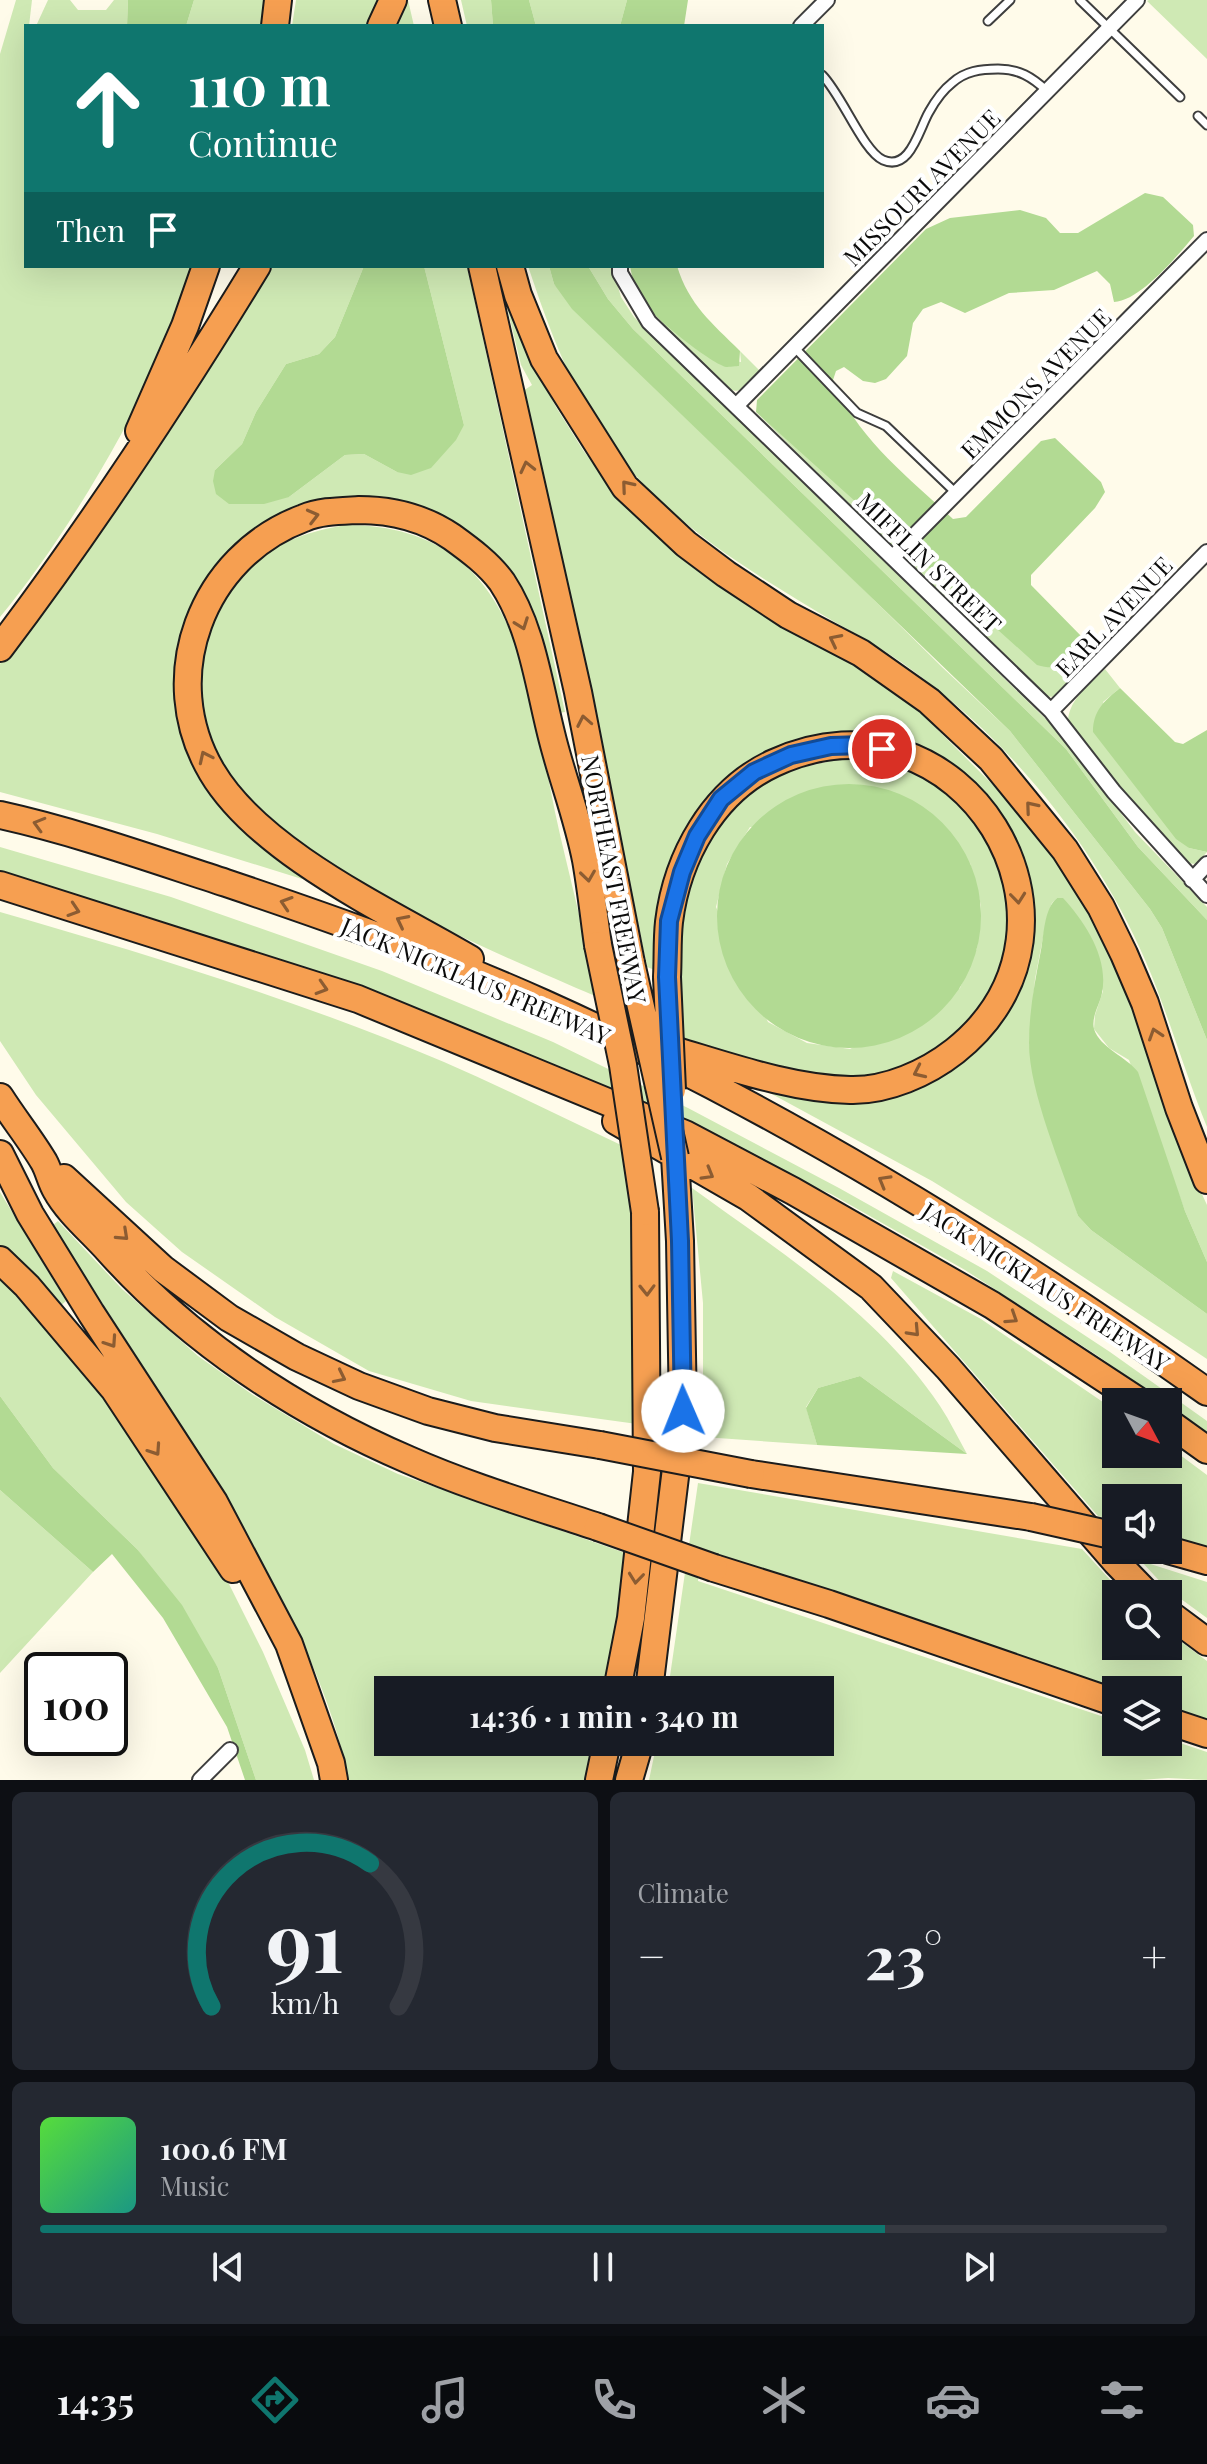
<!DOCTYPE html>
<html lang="en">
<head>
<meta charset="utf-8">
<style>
	body { margin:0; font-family:"Playfair Display",serif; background:#242831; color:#f1f3f6; height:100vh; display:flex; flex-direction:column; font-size:30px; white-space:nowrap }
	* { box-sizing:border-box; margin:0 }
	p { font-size:26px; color:#9ea1a6 }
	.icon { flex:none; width:44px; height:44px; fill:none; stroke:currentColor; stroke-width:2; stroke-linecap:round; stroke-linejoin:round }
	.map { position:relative; height:1780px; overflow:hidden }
	.side { display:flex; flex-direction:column; gap:12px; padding:12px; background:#0d0f14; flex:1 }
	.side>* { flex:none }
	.top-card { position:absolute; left:24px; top:24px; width:800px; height:244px; border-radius:0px; box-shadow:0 8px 32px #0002; background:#0f766e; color:#fff; overflow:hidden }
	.needle { width:52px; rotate:131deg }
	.controls { position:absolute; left:1102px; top:1388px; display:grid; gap:16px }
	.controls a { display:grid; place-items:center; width:80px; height:80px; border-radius:0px; background:#171b24; box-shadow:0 8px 32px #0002; font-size:40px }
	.speed { position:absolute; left:24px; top:1652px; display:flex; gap:16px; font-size:40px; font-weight:700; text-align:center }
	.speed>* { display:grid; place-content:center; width:104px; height:104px; border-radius:50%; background:#171b24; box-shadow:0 8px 32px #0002; line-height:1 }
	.speed .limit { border:4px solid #111; border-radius:12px; background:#fff; color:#111 }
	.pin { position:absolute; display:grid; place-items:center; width:68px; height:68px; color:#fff; margin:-34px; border:4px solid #fff; border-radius:50%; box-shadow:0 2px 8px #0007 }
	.me { position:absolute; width:88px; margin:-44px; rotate:359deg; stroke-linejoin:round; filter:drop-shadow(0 0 6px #0008) }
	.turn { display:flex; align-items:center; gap:28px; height:168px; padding:0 32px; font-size:36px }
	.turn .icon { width:104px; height:104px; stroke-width:2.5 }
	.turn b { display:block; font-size:56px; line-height:68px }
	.then { display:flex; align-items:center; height:76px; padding:0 32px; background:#0003; gap:16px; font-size:30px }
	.big { font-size:60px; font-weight:700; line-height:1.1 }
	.side .widget { flex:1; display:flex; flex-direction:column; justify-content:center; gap:12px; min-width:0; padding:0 28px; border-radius:12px; background:#242831 }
	.side .dial { align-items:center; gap:0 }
	.dial svg { height:208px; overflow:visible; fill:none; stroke:#363941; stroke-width:7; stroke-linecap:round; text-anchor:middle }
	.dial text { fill:#f1f3f6; stroke:none }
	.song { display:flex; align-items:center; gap:24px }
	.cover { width:96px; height:96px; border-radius:12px; background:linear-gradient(135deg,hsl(110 70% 55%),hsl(170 70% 35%)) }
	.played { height:8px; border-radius:4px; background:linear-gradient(90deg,#0f766e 75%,#363941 75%) }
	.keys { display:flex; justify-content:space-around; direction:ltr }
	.heat { display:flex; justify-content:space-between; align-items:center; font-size:44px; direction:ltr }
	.side .tiles { flex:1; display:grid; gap:12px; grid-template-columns:1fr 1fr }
	.widget:last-child { grid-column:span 2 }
	.trip { position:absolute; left:374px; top:1676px; width:460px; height:80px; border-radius:0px; background:#171b24; box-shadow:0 8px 32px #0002; font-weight:700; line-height:80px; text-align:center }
	.tabs { display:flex; height:128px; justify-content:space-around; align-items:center; background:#090b0e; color:#9ea1a6 }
	.tabs .icon { width:56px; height:56px }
	.tabs .selected { color:#0f766e }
	.tabs b { font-size:36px; color:#f1f3f6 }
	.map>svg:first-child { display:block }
	.green { fill:#cfe9b4; fill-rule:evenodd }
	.forest { fill:#b2da93 }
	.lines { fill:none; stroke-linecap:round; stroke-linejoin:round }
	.service-casing { stroke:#3e3e3e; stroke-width:11 }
	.minor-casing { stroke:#3e3e3e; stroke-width:18 }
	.motorway-casing { stroke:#1c1c1c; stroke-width:30 }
	.service { stroke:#fff; stroke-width:7 }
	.minor { stroke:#fff; stroke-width:14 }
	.motorway { stroke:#f69f51; stroke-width:26 }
	.motorway-bridge-casing { stroke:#1c1c1c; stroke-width:30; stroke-linecap:butt }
	.motorway-bridge { stroke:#f69f51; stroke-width:26 }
	.oneway { stroke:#8c5c32 }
	.route-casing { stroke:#114b97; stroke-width:20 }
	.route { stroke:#1a73e8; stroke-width:14 }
	.labels { text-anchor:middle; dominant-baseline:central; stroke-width:8; stroke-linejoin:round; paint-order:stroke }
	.street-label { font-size:24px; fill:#0b0b0b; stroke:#fff }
</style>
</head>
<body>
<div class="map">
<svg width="1207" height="1780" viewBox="0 0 1207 1780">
	<rect width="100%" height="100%" fill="#fffbea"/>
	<!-- green -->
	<path class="green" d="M16 0H32L29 26H26V266H196C183 298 171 331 157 362 120 445 58 547 0 617V54Z
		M48 0H70L78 10H106L114 0H128L127 26H36Z
		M194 0H268L264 26H186Z
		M296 0H408L414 26H292Z
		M461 0H491L493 26H467Z
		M529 0H627L620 26H536Z
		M1149 0H1207V59L1147 1Z
		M270 266H364L335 337 319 354 286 364 256 412 242 444 215 470 289 497 345 455 364 454 397 472 464 425 424 266H467L565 712 558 713 493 562 361 502 224 561 178 711 305 873 302 879 157 834 0 792V664L124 496Z
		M528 266H549L554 284 943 668 1010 731 1150 909 1162 928 1207 1040V1127C1185 1073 1169 1016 1146 962 1111 880 1057 803 993 739 965 711 933 685 901 662 879 647 856 634 833 621 753 573 668 524 612 446 572 392 549 329 528 266Z
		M588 266H612L621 297 634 317 1063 736 1135 832 1207 907V920L1138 847 1066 749 633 329 608 299Z
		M507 307H511L533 364 556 407 583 450 617 496 669 545 705 574 749 604 842 657 918 710 1016 808 1057 860 1102 936 1126 985 1188 1164 1207 1205V1262L1185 1211 1129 1060 1109 1048 1094 1029 1095 1015 1103 991 1057 898 1052 903 1047 917 1035 979 1029 1044 1078 1216 1091 1230 1207 1314V1359L1032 1243 932 1181 770 1093 773 1087 910 1088 1026 950 991 808 866 738 713 797 660 972 647 967 593 703 523 391 532 385 521 365Z
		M656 317 709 357 741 362 740 351 764 375C752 385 746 393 730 390Z
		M756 412 837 483 1067 663 1087 647 1097 660 1061 695 1055 697 1043 696Z
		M347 525C518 526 528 681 555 812 568 873 586 934 595 996 492 951 252 854 209 747 194 708 198 666 210 628 230 563 285 534 347 525Z
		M1105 669 1120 688 1103 702 1189 848 1207 852 1196 864 1185 863 1143 820 1068 720C1070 698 1090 684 1105 669Z
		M840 759H868L911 771 940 785 985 832 1008 898 1010 929 993 989 977 1015 931 1057 892 1074 859 1079 797 1073 683 1038 679 931 683 901 711 830 752 789 782 772ZM750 827 970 863 981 905 977 948 960 988 850 1049 807 1043 768 1022 716 907 727 864Z
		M0 847 171 897 382 971 553 1042 688 1108 839 1188 987 1271 1110 1352 1207 1421V1433L1168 1406V1402H1163L1098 1356 965 1270 831 1194 292 965 131 911 0 873Z
		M0 912C150 955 300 1001 444 1062 504 1088 562 1117 621 1145L632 1219 637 1424 471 1401 369 1371 275 1317 182 1252 126 1202 36 1095 0 1041Z
		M692 1188C780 1252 879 1314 940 1406 950 1421 958 1438 967 1454L860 1376 818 1388 806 1407 817 1445 703 1437V1303Z
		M0 1192 66 1301 59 1307 24 1267 0 1245Z
		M58 1221 122 1289 198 1356 253 1395 334 1444 398 1474 631 1555 609 1690H388V1742H599L589 1780H349C328 1679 277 1585 225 1497 170 1405 109 1316 53 1225Z
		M0 1271 83 1364 228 1582 263 1652 305 1750 314 1780H256L218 1668 137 1549 53 1468 0 1396Z
		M893 1271 981 1319 1116 1411V1454H1168V1446L1207 1475V1547L1168 1535V1498H1116V1521L1098 1516 891 1278Z
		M698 1483 1082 1549 1123 1594H1116V1646H1168V1632L1207 1661V1723L1168 1709V1690L1116 1692 700 1548 698 1581 1116 1721V1742H1168V1739L1207 1752V1780L1168 1778 1140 1780H649L657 1742H820V1690H668Z
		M0 1490 93 1572 0 1673Z
		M1141 1561 1207 1582V1618L1166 1588Z"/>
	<!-- forest -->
	<path class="forest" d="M128 0H194L186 26H127Z
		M491 0H529L536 26H493Z
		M627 0H688L684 26H620Z
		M1145 193 1163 197 1193 225 1194 236C1177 256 1140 301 1114 302L1110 284 1097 271 1054 290 1009 293 965 313 941 302 923 309 913 323 907 356 886 379 875 383 863 381 844 367 836 371 833 380C857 438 908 477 953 519L966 517 1041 441 1055 438 1101 482 1105 492 1095 508 1031 575V585L1084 639 1087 647C1069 662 1061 672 1037 665L756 412 757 400 926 229 950 218 1020 210 1046 218 1060 233H1078Z
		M364 266H424L464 425 456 440 431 468 411 475 397 472 364 454 345 455 289 497 264 504H229L216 494 213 481 215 470 242 444 256 412 286 364 319 354 335 337Z
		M549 266H588L608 299 633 329 1066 749 1138 847 1207 920V1040L1162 928 1150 909 1010 731 572 309 554 284Z
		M630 266H677C689 305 712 323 740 351L739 366C737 366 729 367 726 367 709 362 653 317 642 301 636 291 632 278 630 266Z
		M1120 688 1175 742 1183 744 1207 730V852L1189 848 1176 839 1093 732C1093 711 1104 701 1120 688Z
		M717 916a132 132 0 1 1 264 0a132 132 0 1 1-264 0Z
		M1057 898H1063C1085 922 1109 958 1102 993 1100 1004 1091 1017 1094 1029 1100 1048 1127 1057 1138 1072L1185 1211 1207 1262V1314L1091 1230 1078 1216C1062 1167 1029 1092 1029 1043 1029 1012 1035 980 1041 950 1044 934 1044 909 1057 898Z
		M860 1376 967 1454 817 1445 806 1408 818 1388Z
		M0 1396 53 1468 137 1549 182 1605 218 1668 256 1780H245L227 1727 163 1618 112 1554 93 1572 0 1490Z"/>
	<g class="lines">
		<!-- service casing -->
		<g class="service-casing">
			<path id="service" d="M1080 0 1180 97
				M988 21 1010 0
				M822 75C842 95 863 151 883 160 910 172 919 129 929 112 934 103 943 90 952 83 965 71 981 69 998 69 1019 69 1032 77 1047 91
				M1198 116 1207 125
				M794 347 857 413 886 426 957 494"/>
		</g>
		<!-- minor casing -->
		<g class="minor-casing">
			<path id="minor" d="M801 26 827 0
				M620 266V273L649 322 1051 711 1114 792 1207 895
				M737 405 1137 0
				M893 557 1207 240
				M1051 711 1207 552
				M1192 880 1207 864
				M200 1780 230 1750"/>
		</g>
		<!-- motorway casing -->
		<g class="motorway-casing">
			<path id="motorway" d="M442 0 448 26
				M275 26 278 0
				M381 26 393 0
				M482 266 578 692 631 963
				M510 266 518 295 544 359 625 487 686 544 726 574 788 615 861 653 929 701 991 759 1065 850 1101 907 1124 954 1145 1003 1179 1108 1207 1180
				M139 431 185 326 206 266
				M0 648C93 525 177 397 257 266
				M0 815C77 832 152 859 226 883 333 919 440 957 543 1003 777 1108 998 1244 1207 1392
				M0 885 358 999 685 1134 793 1191 992 1305 1140 1402
				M470 959C390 912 260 853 212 772 156 678 201 556 304 518 320 511 341 511 359 510 392 510 424 518 452 537 470 550 489 564 502 582 533 629 539 688 553 741 563 780 578 819 586 860 591 888 594 917 598 945
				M656 1045C717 1062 787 1089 850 1090 887 1091 927 1073 955 1051 1113 925 961 677 774 763 713 791 677 857 669 922 667 940 668 959 667 977
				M0 1097C14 1119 31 1140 44 1162 49 1171 51 1182 56 1190 68 1212 91 1231 108 1250 189 1341 297 1412 409 1460 470 1487 535 1506 598 1527
				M616 1121 748 1197 871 1287 948 1368 1116 1562 1147 1594
				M0 1154 30 1214 91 1313 214 1502 289 1644 331 1763 334 1780
				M64 1178 163 1269 229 1318 297 1357 359 1386 428 1411 495 1428 600 1445
				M0 1260 27 1286 114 1389 233 1569
				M1168 1422 1207 1450
				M751 1474 1031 1517
				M1168 1550 1207 1561
				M714 1568 829 1604 1116 1703
				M1168 1613 1207 1642
				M617 1690 631 1618 647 1472 645 1212
				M649 1690 683 1411 680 1241 675 1157
				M1168 1721 1207 1734
				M599 1780 607 1742
				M629 1780 640 1742"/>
		</g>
		<!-- service -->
		<use href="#service" class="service"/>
		<!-- minor -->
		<use href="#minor" class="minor"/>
		<!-- motorway -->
		<use href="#motorway" class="motorway"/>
		<!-- motorway-bridge casing -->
		<g class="motorway-bridge-casing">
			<path id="motorway-bridge" d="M598 945 623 1065 645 1212
				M631 963 675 1157
				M667 977 672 1090
				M600 1445 751 1474
				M1031 1517 1116 1536
				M598 1527 714 1568"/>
		</g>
		<!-- motorway-bridge -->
		<use href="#motorway-bridge" class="motorway-bridge"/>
	</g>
	<!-- one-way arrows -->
	<defs><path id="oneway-chevron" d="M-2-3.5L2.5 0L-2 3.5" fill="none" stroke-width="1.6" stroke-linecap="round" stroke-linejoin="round" transform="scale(2)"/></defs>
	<g class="oneway">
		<use href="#oneway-chevron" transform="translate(527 467) rotate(-103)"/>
		<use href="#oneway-chevron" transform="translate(627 486) rotate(-130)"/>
		<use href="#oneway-chevron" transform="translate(313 516) rotate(-14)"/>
		<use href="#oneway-chevron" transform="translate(522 624) rotate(70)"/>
		<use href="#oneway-chevron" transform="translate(835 640) rotate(-153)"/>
		<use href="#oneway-chevron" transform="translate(584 721) rotate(-101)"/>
		<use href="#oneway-chevron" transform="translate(205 757) rotate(-115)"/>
		<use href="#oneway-chevron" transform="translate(1031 807) rotate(-130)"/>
		<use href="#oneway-chevron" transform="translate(39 824) rotate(-164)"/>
		<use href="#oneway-chevron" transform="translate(588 876) rotate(82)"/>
		<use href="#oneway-chevron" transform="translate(1018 898) rotate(84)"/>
		<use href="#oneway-chevron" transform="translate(286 903) rotate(-162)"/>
		<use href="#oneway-chevron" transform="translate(74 910) rotate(18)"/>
		<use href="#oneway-chevron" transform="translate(402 921) rotate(-153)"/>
		<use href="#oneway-chevron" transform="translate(322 988) rotate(17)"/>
		<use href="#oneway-chevron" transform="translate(1155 1034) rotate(-108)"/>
		<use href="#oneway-chevron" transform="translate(919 1072) rotate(155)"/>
		<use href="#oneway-chevron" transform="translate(708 1174) rotate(30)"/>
		<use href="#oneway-chevron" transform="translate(884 1181) rotate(-150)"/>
		<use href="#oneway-chevron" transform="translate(123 1235) rotate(43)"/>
		<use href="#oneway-chevron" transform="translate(647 1290) rotate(89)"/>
		<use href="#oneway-chevron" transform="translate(1012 1318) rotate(33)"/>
		<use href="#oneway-chevron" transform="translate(914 1331) rotate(47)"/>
		<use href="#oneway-chevron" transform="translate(111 1342) rotate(56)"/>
		<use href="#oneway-chevron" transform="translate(340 1377) rotate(26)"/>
		<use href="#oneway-chevron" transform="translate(155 1450) rotate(56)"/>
		<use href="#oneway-chevron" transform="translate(636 1578) rotate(96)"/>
	</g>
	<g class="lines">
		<!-- route casing -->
		<g class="route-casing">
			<path id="route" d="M683 1411 680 1241 667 977 669 921 682 872 697 836 721 799 754 772 791 755 831 746 865 745 882 749"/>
		</g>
		<!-- route -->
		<use href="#route" class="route"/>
	</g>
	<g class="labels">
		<!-- street labels -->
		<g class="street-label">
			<text transform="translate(921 187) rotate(-45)">MISSOURI AVENUE</text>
			<text transform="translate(1035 383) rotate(-45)">EMMONS AVENUE</text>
			<text transform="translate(930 562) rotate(44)">MIFFLIN STREET</text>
			<text transform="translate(1113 616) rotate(-46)">EARL AVENUE</text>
			<text transform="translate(615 879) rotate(79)">NORTHEAST FREEWAY</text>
			<text transform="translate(476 980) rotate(23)">JACK NICKLAUS FREEWAY</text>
			<text transform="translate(1046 1286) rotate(33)">JACK NICKLAUS FREEWAY</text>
		</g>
	</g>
</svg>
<div class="controls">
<a><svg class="needle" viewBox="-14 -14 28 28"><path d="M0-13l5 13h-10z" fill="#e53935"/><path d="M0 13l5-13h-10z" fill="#9ea1a6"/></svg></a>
<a><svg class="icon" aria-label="sound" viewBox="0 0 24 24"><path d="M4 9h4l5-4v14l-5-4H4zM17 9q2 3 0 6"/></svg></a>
<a><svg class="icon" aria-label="search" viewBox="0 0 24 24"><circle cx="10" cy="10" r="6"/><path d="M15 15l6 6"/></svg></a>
<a><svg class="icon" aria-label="layers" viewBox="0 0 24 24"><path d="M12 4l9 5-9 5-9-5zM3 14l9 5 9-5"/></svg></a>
</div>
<div class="speed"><div class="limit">100</div></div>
<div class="pin" style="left:882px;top:749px;background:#d93025"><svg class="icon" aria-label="arrive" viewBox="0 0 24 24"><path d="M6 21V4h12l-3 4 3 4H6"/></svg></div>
<svg class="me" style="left:683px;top:1411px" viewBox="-20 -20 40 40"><circle r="19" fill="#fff"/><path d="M0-13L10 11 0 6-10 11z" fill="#1a73e8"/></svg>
<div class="trip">14:36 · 1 min · 340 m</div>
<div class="top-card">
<div class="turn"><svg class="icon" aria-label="ahead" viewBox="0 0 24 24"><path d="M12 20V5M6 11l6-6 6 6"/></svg><div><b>110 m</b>Continue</div></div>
<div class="then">Then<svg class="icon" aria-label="arrive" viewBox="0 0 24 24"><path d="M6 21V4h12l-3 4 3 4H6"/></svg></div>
</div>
</div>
<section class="side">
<div class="tiles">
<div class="widget dial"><svg viewBox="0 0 100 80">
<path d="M14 69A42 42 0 1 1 86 69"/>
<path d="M14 69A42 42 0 0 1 75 14" stroke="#0f766e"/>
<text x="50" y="56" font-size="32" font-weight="700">91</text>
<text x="50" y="72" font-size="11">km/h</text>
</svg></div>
<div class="widget"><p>Climate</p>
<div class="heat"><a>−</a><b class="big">23°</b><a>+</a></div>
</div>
<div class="widget">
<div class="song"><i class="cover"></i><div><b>100.6 FM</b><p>Music</p></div></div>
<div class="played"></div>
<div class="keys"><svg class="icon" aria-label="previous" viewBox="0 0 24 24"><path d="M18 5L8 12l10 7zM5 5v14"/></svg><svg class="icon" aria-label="pause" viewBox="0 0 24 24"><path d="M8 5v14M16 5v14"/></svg><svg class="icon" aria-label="next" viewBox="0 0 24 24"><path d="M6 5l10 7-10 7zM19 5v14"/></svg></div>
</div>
</div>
</section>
<nav class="tabs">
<b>14:35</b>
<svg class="icon selected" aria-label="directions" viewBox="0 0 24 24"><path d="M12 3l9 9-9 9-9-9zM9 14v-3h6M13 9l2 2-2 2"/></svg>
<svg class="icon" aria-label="music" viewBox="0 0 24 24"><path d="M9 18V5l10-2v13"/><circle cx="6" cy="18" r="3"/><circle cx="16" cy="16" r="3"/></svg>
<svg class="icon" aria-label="phone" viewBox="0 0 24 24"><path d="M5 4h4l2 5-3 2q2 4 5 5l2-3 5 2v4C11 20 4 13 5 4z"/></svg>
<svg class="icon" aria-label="climate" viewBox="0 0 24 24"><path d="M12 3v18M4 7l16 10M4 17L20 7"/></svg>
<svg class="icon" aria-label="car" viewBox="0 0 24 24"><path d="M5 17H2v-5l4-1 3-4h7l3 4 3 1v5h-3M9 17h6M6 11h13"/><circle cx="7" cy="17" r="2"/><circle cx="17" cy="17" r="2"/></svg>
<svg class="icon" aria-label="filters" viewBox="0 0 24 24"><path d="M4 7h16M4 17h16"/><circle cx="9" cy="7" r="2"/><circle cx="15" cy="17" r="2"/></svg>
</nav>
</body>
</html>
